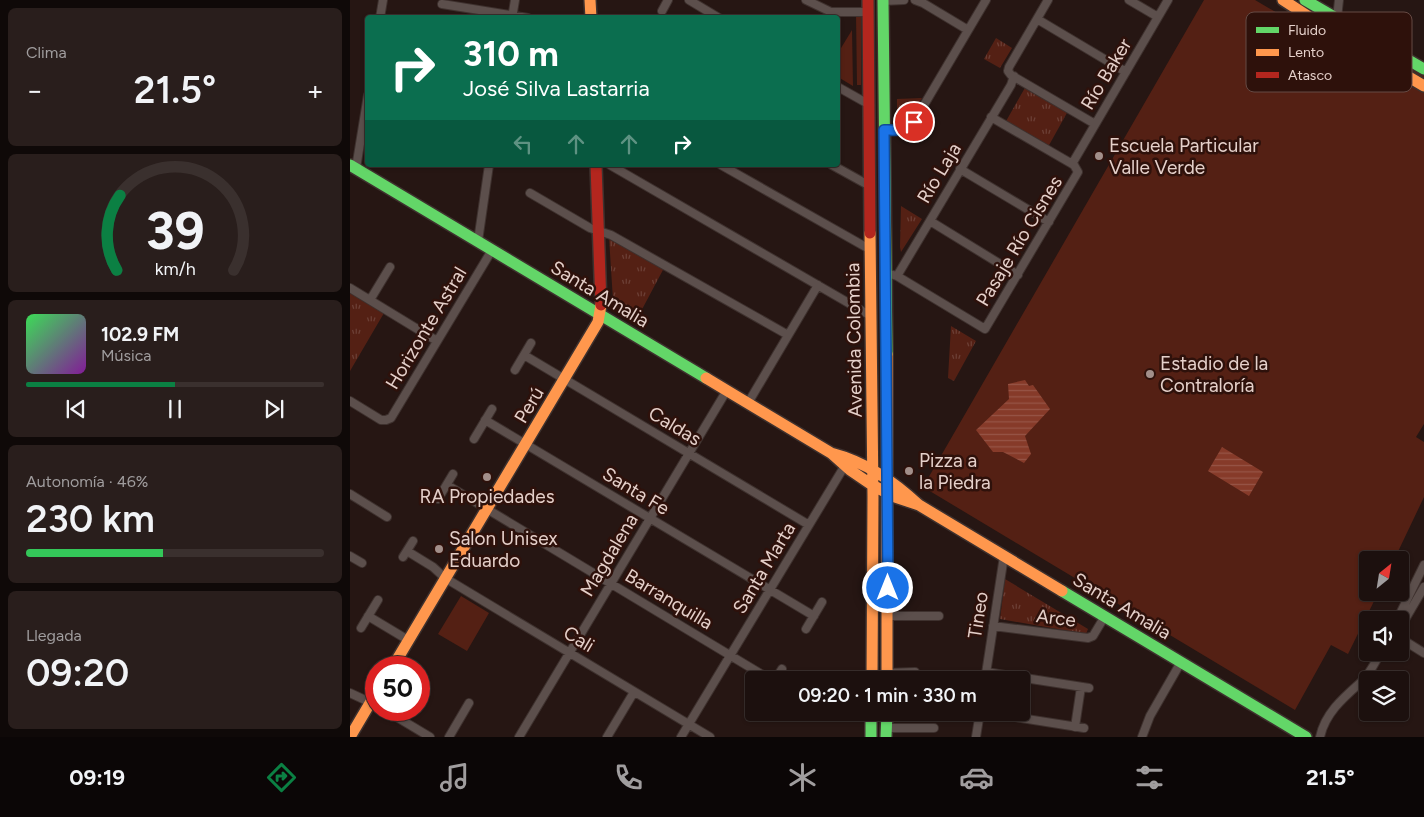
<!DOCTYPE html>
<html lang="es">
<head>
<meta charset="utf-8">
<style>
	body { margin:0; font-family:Figtree,sans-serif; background:#291e1c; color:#f1f3f6; height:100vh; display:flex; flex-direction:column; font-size:19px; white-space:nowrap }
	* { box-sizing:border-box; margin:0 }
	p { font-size:16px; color:#a09d9e }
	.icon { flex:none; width:28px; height:28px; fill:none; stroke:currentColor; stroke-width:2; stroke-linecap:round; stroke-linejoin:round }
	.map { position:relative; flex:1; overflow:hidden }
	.panel { display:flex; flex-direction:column; gap:8px; padding:8px; background:#0f0908; width:350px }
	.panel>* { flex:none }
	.top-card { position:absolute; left:15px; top:15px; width:475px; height:152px; border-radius:5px; box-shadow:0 1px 4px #0004,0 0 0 1px #3a302e; background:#0b6e4f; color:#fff; overflow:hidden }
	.needle { width:32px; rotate:30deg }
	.controls { position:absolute; left:1009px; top:551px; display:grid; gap:10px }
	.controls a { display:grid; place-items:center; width:50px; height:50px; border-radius:5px; background:#1c100e; box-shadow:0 1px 4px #0004,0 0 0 1px #3a302e; font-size:25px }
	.speed { position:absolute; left:15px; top:656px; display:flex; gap:10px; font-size:25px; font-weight:700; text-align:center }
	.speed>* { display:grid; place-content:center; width:65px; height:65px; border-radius:50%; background:#1c100e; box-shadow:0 1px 4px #0004,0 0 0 1px #3a302e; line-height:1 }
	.speed .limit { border:8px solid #d22; background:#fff; color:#111 }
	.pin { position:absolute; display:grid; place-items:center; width:42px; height:42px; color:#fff; margin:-21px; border:2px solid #fff; border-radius:50%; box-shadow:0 1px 5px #0007 }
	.me { position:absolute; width:55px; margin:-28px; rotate:0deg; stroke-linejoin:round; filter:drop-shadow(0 0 4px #0008) }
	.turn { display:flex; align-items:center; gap:18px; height:105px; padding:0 15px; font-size:22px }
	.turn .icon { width:65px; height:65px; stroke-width:2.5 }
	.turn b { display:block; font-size:35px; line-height:42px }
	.lanes { display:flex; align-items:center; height:48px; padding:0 15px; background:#0003; justify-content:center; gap:25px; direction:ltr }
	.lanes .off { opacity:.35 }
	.big { font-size:38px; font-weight:600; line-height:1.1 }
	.panel .card { flex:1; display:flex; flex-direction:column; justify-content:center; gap:8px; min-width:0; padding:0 18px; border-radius:8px; background:#291e1c }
	.panel .dial { align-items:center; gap:0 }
	.dial svg { height:130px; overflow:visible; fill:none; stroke:#3a302e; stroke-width:7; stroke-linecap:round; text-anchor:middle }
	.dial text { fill:#f1f3f6; stroke:none }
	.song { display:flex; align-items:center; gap:15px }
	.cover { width:60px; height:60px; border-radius:8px; background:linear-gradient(135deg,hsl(130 70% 55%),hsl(290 70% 35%)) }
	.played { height:5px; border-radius:2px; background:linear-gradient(90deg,#0b8043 50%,#3a302e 50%) }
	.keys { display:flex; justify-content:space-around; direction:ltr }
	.heat { display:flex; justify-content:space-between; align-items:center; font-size:28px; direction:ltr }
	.charge { height:8px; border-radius:4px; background:linear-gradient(90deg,#34c759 46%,#3a302e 0) }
	.trip { position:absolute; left:395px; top:671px; width:285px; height:50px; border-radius:5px; background:#1c100e; box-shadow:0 1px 4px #0004,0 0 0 1px #3a302e; font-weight:600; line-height:50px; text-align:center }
	.tab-bar { display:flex; height:80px; justify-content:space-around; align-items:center; background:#0b0606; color:#a09d9e }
	.tab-bar .icon { width:35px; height:35px }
	.tab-bar .active { color:#0b8043 }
	.tab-bar b { font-size:22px; color:#f1f3f6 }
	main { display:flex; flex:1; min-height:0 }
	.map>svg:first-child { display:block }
	.grass { fill:#542014 }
	.park { fill:url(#park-tufts) }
	.water { fill:url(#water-rules) }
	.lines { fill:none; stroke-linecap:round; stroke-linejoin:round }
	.street-casing { stroke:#3e312e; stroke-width:10 }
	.fast-casing { stroke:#3e312e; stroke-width:14 }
	.slow-casing { stroke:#3e312e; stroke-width:14 }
	.jam-casing { stroke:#3e312e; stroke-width:14 }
	.street { stroke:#5c4f4c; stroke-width:8 }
	.fast { stroke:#63d668; stroke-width:11 }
	.slow { stroke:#ff974d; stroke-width:11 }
	.jam { stroke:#b3261e; stroke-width:11 }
	.route-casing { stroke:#114b97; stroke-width:12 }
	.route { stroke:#1a73e8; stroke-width:9 }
	.poi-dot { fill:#a28f8a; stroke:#2e110b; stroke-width:2 }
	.labels { text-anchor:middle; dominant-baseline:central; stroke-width:5; stroke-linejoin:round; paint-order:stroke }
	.street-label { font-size:19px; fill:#e5d0ca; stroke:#2e110b }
	.poi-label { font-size:19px; fill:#e5d0ca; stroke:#2e110b; text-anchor:start }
	.key { fill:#2e110b; stroke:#654a44; stroke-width:1 }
	.key-label { font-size:14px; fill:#e5d0ca }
</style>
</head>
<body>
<main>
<section class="panel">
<div class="card"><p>Clima</p>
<div class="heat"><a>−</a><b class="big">21.5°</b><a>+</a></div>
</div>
<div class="card dial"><svg viewBox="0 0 100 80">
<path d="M14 69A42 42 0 1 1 86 69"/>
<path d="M14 69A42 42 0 0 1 16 23" stroke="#0b8043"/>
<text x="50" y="56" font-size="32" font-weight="700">39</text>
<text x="50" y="72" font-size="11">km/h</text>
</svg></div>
<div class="card">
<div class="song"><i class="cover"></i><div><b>102.9 FM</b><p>Música</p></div></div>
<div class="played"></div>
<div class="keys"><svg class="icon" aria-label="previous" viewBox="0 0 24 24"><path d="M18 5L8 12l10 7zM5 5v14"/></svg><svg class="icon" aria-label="pause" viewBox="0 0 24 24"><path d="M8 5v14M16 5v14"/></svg><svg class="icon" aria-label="next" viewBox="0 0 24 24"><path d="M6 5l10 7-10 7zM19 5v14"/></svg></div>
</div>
<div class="card"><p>Autonomía · 46%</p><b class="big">230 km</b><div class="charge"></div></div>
<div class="card"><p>Llegada</p><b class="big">09:20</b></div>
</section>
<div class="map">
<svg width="1074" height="737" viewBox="0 0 1074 737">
	<defs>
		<pattern id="park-tufts" width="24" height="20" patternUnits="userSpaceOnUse" patternTransform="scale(1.25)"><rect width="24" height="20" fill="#542014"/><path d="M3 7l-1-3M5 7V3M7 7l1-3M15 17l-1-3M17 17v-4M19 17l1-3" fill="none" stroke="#6c3f35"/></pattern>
		<pattern id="water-rules" width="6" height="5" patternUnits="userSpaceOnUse" patternTransform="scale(1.25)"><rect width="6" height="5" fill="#863a29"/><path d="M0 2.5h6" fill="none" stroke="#975547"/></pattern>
	</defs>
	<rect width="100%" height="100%" fill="#261613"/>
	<!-- grass -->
	<path class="grass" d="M854 0H905L1032 74 1037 70 1074 92V424L1066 437 1074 442V497L1044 560H1018V592L1028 593 998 654 981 645 945 710 573 487Z
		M506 14 511 17V85H507Z
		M502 30 503 86 488 77V53Z
		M1006 35 1074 75V81L1003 38Z
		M111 596 139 613 117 651 88 634Z"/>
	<!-- park -->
	<path class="park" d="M646 38 662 48 650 68 634 59Z
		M676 86 718 111 698 147 655 123Z
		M572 98 561 118 547 126V99Z
		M551 206 572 219 551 252 550 247Z
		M259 237 314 268 289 315 263 300Z
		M0 293 34 313 0 371Z
		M601 326 626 341 604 381 598 378Z
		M655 579 738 629 736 634 650 619Z"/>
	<!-- water -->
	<path class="water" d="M675 380 679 386 683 385 700 409 675 436 681 454 674 463 653 452H643L626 430 659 399 658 384Z
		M872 447 913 472 899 496 858 471Z"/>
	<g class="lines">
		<!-- street casing -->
		<g class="street-casing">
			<path id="street" d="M339 0 369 18
				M456 0 481 12H519
				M565 0 573 3 618 30
				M698 0 659 67 658 71 661 75 745 124
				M779 0 808 17
				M533 1 554 0
				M92 4 178 18
				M312 11 318 0
				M30 18 33 0
				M162 18 165 0
				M687 19 776 72
				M981 31 987 18 989 0
				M488 87 520 105
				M534 130 556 129 561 127 636 0
				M722 164 818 0
				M260 165 521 316
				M371 165 521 250
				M482 165 520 186
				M6 168 18 95
				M610 169 699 222
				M180 193 240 228 261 235 438 335
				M580 221 668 275
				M128 241 139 165
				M536 273 547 276 635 329 728 172 724 165 641 117
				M547 276 661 85 664 76
				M0 288 87 341
				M20 300 40 267
				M174 355 459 525
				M165 370 181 343
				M0 401 31 420H36L41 418 142 250
				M398 403 468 285
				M135 420 464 616
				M124 439 142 409
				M97 485 421 680
				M0 494 37 517
				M88 499 103 474
				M57 551 83 567 95 578 360 737
				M0 556 12 563
				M53 557 63 541
				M18 616 58 640
				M537 616H589
				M1047 620 1074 565
				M643 626 738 638 743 636 755 616
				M11 628 28 600
				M1050 628 1074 587
				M456 629 472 602
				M1050 638 1074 653
				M636 672 739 688
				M537 673 565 672
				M425 680 432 669
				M635 680 654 556
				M0 693 26 705
				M1050 705 1054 708
				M35 710 80 737
				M633 712 734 728
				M725 727 731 687
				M536 728H584
				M99 737 119 703
				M169 737 377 390
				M257 737 284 692
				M331 737 494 467
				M626 737 630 712
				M792 737 800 716 831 662
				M970 737C975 713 994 697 1011 682 1020 674 1025 662 1031 652"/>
		</g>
		<!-- fast casing -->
		<g class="fast-casing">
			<path id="fast" d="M533 0 537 354
				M955 0 1074 69
				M0 165 356 378
				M712 591 956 737
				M521 712V737
				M536 737 537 712"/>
		</g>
		<!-- slow casing -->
		<g class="slow-casing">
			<path id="slow" d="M240 0 241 18
				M933 0 981 31 1074 86
				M520 233 523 496 522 680
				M537 354V680
				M356 378 481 453 500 470 522 485 545 497 569 505
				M481 453C516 462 543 481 569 505L712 591
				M42 668 248 322 251 305
				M0 737 26 693"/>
		</g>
		<!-- jam casing -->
		<g class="jam-casing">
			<path id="jam" d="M518 0 520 233
				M246 165 251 305"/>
		</g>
		<!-- street -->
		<use href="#street" class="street"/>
		<!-- fast -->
		<use href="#fast" class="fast"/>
		<!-- slow -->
		<use href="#slow" class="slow"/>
		<!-- jam -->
		<use href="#jam" class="jam"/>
	</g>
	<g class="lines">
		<!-- route casing -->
		<g class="route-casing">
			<path id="route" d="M538 588 534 130C546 130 557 132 564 122"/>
		</g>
		<!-- route -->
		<use href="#route" class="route"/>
	</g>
	<!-- markers -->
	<g class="poi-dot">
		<circle cx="749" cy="156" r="5"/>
		<circle cx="800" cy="374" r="5"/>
		<circle cx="559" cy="471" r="5"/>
		<circle cx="137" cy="477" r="5"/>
		<circle cx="89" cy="549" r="5"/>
	</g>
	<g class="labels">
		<!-- street labels -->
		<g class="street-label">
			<text transform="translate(756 74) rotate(-59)">Río Baker</text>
			<text transform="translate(589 173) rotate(-59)">Río Laja</text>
			<text transform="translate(669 241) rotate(-59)">Pasaje Río Cisnes</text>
			<text transform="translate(250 294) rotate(31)">Santa Amalia</text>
			<text transform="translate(76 328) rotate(-59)">Horizonte Astral</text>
			<text transform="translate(504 340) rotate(-91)">Avenida Colombia</text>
			<text transform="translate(179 405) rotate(-59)">Perú</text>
			<text transform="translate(325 426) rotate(31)">Caldas</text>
			<text transform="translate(286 491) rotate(31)">Santa Fe</text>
			<text transform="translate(259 555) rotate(-59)">Magdalena</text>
			<text transform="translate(414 568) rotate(-59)">Santa Marta</text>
			<text transform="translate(319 599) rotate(31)">Barranquilla</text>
			<text transform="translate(772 606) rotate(31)">Santa Amalia</text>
			<text transform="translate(628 615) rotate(-81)">Tineo</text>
			<text transform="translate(706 618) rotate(7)">Arce</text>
			<text transform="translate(229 639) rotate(31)">Cali</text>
		</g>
		<!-- poi labels -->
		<g class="poi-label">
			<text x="759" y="145">Escuela Particular<tspan x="759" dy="22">Valle Verde</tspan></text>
			<text x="810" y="363">Estadio de la<tspan x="810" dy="22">Contraloría</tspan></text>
			<text x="569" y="460">Pizza a<tspan x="569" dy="22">la Piedra</tspan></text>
			<text x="137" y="496" text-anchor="middle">RA Propiedades</text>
			<text x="99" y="538">Salon Unisex<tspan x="99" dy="22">Eduardo</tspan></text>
		</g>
	</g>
	<!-- legend -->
	<rect x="896" y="12" width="166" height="80" rx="8" class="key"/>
	<rect x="906" y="27" width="23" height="6" fill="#63d668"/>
	<rect x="906" y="49" width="23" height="7" fill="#ff974d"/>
	<rect x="906" y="72" width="23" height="6" fill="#b3261e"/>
	<g class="key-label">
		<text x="938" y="35">Fluido</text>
		<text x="938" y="57">Lento</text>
		<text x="938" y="80">Atasco</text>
	</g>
</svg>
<div class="controls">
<a><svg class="needle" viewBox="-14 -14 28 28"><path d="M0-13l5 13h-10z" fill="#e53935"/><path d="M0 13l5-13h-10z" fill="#a09d9e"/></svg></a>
<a><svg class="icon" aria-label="sound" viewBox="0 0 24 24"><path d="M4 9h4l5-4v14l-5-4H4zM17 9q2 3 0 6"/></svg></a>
<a><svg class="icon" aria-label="layers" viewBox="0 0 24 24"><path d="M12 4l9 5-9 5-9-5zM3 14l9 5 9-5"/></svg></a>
</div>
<div class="speed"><div class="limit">50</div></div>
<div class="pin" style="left:564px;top:122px;background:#d93025"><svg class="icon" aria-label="arrive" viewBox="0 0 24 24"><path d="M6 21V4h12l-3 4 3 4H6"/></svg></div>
<svg class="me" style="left:538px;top:588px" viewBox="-20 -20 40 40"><circle r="17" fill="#1a73e8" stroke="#fff" stroke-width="3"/><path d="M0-11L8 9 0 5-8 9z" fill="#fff"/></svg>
<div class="trip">09:20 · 1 min · 330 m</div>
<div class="top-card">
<div class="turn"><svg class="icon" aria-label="right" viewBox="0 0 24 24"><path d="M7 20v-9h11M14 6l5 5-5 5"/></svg><div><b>310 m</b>José Silva Lastarria</div></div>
<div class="lanes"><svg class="icon off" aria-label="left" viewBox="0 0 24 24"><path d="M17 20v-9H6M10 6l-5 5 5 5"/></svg><svg class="icon off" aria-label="ahead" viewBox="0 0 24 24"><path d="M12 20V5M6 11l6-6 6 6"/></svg><svg class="icon off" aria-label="ahead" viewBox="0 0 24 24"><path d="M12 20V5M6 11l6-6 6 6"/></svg><svg class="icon" aria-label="right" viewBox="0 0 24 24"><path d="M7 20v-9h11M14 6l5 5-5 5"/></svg></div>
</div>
</div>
</main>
<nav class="tab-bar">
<b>09:19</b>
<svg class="icon active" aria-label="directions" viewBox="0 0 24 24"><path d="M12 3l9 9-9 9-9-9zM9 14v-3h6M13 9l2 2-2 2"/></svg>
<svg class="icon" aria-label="music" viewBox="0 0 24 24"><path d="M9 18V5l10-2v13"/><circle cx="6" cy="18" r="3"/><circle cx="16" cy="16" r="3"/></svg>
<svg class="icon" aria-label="phone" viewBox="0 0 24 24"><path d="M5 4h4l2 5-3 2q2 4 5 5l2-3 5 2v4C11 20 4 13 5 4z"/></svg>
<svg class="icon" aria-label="climate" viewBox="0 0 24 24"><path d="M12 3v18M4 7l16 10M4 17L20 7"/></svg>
<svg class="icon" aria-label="car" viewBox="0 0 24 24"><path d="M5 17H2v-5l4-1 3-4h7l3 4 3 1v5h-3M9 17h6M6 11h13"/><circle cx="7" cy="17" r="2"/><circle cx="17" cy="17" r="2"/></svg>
<svg class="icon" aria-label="filters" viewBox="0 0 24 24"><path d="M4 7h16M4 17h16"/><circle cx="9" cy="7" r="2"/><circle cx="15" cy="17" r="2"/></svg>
<b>21.5°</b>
</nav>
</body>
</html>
